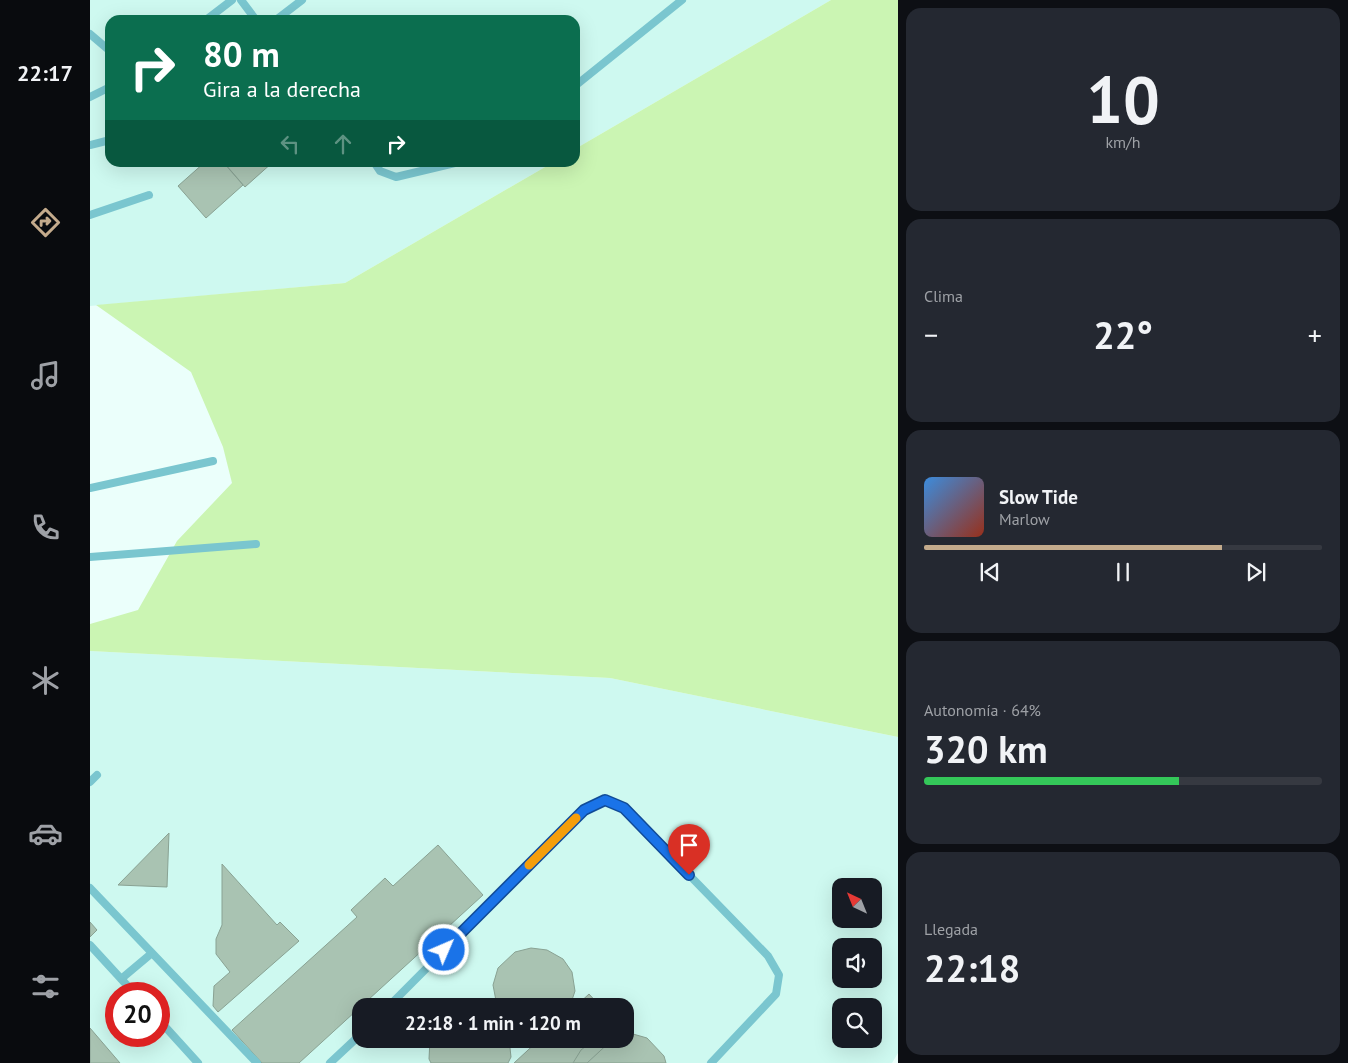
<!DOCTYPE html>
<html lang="es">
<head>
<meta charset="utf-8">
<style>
	body { margin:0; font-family:"PT Sans",sans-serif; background:#242831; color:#f1f3f6; height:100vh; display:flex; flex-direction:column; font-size:19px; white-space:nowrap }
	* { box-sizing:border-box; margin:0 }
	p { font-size:16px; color:#9ea1a6 }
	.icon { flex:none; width:28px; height:28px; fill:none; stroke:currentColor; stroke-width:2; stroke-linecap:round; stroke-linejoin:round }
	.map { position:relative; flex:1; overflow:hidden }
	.sheet { display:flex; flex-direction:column; gap:8px; padding:8px; background:#0d0f14; width:450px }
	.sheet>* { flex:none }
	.top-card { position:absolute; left:15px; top:15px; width:475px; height:152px; border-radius:15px; box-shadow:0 5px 20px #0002; background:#0b6e4f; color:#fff; overflow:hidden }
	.needle { width:32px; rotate:317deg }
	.controls { position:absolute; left:742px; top:878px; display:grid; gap:10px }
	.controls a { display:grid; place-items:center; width:50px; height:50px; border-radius:10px; background:#171b24; box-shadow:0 5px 20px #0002; font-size:25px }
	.speed { position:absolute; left:15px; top:982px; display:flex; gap:10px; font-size:25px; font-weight:700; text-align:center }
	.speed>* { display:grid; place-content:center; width:65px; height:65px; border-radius:50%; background:#171b24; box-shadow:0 5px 20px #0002; line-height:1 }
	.speed .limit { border:8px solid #d22; background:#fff; color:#111 }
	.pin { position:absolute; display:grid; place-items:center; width:42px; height:42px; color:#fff; margin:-51px -21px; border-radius:50% 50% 50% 0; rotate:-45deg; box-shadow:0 0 5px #0007 }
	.pin .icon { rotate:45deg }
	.me { position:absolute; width:55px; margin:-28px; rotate:45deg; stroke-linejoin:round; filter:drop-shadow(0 0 4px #0008) }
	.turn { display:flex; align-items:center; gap:18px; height:105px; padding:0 15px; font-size:22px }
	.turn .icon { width:65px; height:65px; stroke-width:2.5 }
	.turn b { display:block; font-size:35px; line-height:42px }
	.lanes { display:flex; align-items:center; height:48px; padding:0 15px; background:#0003; justify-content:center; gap:25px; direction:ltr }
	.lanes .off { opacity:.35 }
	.big { font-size:38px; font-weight:800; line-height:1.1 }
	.sheet .widget { flex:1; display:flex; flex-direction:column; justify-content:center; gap:8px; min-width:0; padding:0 18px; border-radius:15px; background:#242831 }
	.sheet .dial { align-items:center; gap:0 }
	.dial b { font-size:65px; line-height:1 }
	.song { display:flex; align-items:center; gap:15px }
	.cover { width:60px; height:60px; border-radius:8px; background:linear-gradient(135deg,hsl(210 70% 55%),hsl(10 70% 35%)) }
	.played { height:5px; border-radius:2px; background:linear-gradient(90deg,#c4ab8c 75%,#363941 75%) }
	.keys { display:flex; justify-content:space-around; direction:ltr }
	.heat { display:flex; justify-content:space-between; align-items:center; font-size:28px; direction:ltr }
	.charge { height:8px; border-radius:4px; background:linear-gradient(90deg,#34c759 64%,#363941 0) }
	.trip { position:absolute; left:262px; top:998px; width:282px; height:50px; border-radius:15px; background:#171b24; box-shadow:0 5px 20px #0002; font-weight:800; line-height:50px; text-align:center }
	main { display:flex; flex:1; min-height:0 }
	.tab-bar { display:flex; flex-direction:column; width:90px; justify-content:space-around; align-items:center; background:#090b0e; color:#9ea1a6 }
	.tab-bar .icon { width:35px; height:35px }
	.tab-bar .current { color:#c4ab8c }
	.tab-bar b { font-size:22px; color:#f1f3f6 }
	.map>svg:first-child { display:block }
	.built { fill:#cef9f0; fill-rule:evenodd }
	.green { fill:#cbf5b3 }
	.building { fill:#a9c3b2; stroke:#89a293 }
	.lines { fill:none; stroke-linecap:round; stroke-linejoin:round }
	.service { stroke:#7ac6cf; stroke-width:8 }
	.route-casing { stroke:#114b97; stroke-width:12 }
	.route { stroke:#1a73e8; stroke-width:9 }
	.slow { stroke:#f59e0b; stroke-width:9 }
</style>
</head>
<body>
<main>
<nav class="tab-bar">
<b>22:17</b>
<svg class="icon current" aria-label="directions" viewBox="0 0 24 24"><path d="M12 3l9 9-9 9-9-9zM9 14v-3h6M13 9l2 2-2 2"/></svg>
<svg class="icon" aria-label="music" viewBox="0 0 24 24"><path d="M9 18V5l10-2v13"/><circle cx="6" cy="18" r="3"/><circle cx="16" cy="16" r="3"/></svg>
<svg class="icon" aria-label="phone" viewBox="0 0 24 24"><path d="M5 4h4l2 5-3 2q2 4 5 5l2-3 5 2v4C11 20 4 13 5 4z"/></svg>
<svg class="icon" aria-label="climate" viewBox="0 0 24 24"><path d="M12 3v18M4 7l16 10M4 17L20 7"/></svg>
<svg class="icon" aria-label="car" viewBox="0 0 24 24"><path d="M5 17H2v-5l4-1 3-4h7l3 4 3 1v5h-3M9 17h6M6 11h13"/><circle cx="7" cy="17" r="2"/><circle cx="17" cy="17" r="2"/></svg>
<svg class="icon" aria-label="filters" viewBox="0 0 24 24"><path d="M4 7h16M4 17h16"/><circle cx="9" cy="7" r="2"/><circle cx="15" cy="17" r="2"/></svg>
</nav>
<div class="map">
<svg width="808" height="1063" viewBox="0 0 808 1063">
	<rect width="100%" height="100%" fill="#ebfffb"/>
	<!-- built -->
	<path class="built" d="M0 0H741L485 149V20H20V162L462 163 255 283 0 306Z
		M0 651 520 678 808 737V1053L802 1063H0ZM751 886H784V919H751ZM751 946H784V979H751ZM26 994H69V1036H26ZM271 1006H536V1039H271ZM751 1006H784V1039H751Z"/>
	<!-- green -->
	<path class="green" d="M741 0H808V737L520 678 0 651V624L48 610 87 541 142 483 133 447 101 372 6 305 255 283 462 163 485 162V149Z"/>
	<!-- building -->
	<path class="building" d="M115 162H133L153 185 116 218 88 186Z
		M138 162H183L155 187 136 165Z
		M79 833 77 887 28 885Z
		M348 845 393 895 209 1063H172L142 1030 267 917 261 910 295 878 303 886Z
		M132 864 187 925 190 922 209 941 128 1012 123 1006 124 986 140 972 126 954V939L132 925Z
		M0 922 7 930 0 937Z
		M441 948 457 950 473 959 482 972 485 991 480 1006H407L403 985 408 968 425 952Z
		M499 994 510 1006H486Z
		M0 1028 30 1063H0Z
		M536 1032 557 1038 574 1056 576 1063H483L491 1050 505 1039H536Z
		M340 1039H419L421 1057 418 1063H341L339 1059Z
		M450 1039H523L497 1063H424Z"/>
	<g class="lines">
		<!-- service -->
		<path class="service" d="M151 0 166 20
			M116 20 142 0
			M186 20 212 0
			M0 34 20 51
			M485 86 592 0
			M0 97 20 87
			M0 145 20 140
			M284 162 290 171 306 177 369 162
			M0 215 59 195
			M0 488 123 461
			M0 557 166 544
			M0 782 7 775
			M0 888 167 1063
			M0 945 45 994
			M31 979 62 953
			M299 1006 494 810 515 800 534 808 678 956 689 975 686 994 621 1063
			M69 1020 108 1063
			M240 1063 271 1034"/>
	</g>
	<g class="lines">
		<!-- route casing -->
		<g class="route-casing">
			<path id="route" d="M354 950 494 810 515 800 534 808 599 875"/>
		</g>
		<!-- route -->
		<use href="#route" class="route"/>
		<!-- slow -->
		<path class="slow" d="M439 865 486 818"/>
	</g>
</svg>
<div class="controls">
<a><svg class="needle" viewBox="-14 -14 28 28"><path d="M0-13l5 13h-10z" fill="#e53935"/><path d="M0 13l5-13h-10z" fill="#9ea1a6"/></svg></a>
<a><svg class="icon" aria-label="sound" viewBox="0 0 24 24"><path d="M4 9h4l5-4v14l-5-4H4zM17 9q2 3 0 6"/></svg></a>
<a><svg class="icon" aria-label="search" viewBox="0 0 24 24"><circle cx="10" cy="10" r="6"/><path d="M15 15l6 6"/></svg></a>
</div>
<div class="speed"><div class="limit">20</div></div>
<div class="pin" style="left:599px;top:875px;background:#d93025"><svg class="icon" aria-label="arrive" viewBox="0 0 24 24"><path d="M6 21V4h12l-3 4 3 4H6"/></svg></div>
<svg class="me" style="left:354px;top:950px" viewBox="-20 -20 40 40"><circle r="17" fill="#1a73e8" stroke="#fff" stroke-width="3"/><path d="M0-11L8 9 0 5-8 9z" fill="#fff"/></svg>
<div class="trip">22:18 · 1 min · 120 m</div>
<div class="top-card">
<div class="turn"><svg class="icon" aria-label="right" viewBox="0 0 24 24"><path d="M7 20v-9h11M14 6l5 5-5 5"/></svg><div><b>80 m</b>Gira a la derecha</div></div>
<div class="lanes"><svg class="icon off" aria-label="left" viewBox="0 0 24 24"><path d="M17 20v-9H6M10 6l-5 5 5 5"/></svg><svg class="icon off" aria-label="ahead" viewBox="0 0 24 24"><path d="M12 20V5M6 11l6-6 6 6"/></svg><svg class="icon" aria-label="right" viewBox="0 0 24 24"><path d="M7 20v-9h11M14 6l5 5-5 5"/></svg></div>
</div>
</div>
<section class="sheet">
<div class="widget dial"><b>10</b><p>km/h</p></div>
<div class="widget"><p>Clima</p>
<div class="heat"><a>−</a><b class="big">22°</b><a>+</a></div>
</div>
<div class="widget">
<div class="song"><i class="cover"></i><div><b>Slow Tide</b><p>Marlow</p></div></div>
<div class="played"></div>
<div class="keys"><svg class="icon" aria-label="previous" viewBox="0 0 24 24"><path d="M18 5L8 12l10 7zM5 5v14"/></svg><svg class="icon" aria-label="pause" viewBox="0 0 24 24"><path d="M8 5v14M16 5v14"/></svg><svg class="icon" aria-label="next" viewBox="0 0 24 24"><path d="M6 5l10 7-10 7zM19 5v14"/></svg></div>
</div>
<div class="widget"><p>Autonomía · 64%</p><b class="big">320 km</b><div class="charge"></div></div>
<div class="widget"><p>Llegada</p><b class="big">22:18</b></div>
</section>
</main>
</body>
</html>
